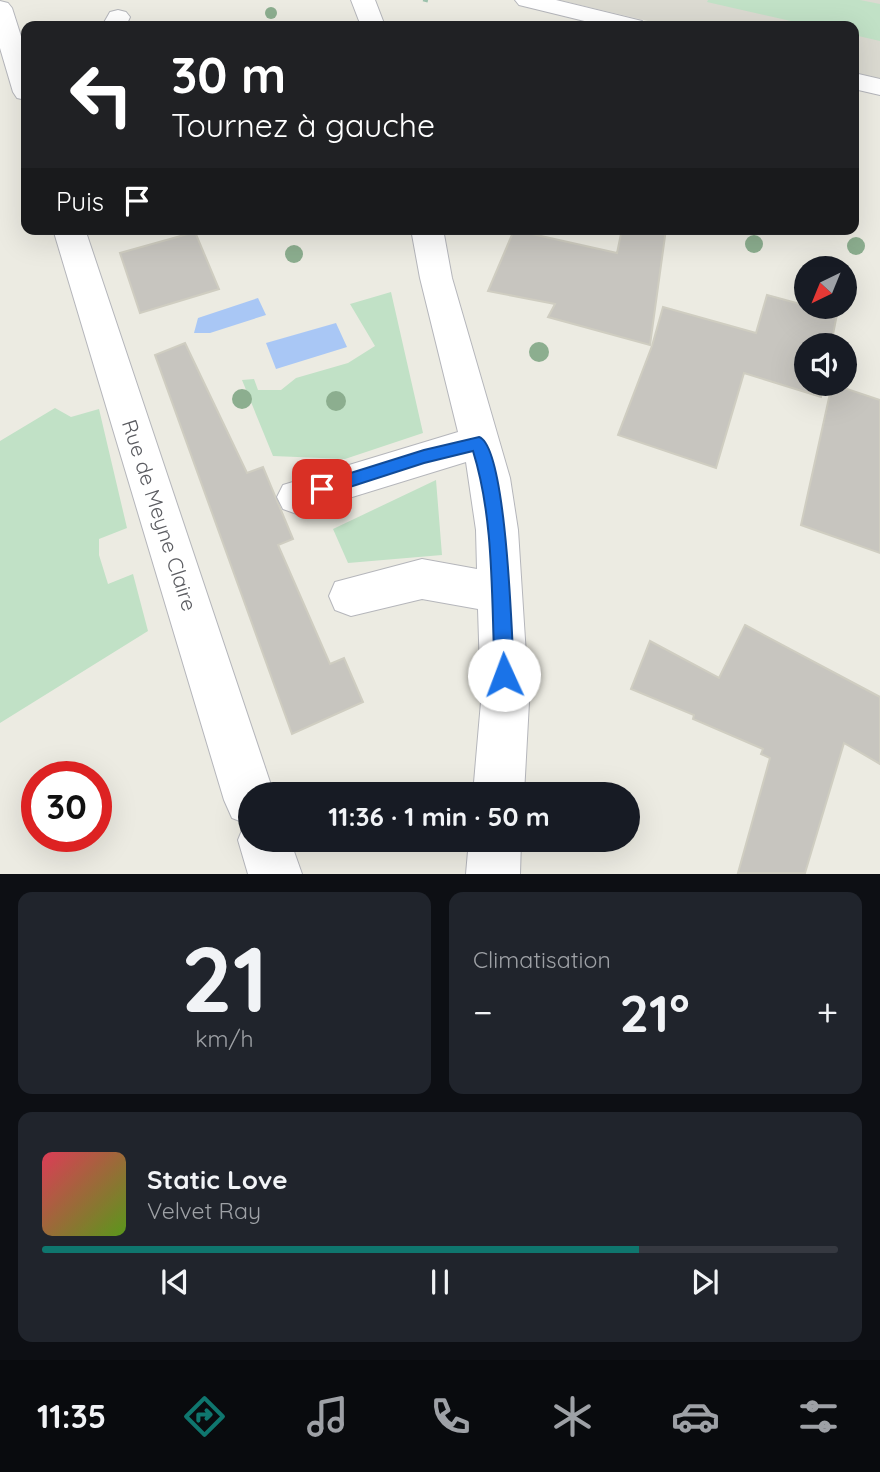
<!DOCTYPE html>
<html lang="fr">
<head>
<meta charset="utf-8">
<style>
	body { margin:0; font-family:Quicksand,sans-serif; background:#20242c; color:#f1f3f6; height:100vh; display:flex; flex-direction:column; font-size:26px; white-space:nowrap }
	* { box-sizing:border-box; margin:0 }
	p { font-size:23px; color:#9ea1a6 }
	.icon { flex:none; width:38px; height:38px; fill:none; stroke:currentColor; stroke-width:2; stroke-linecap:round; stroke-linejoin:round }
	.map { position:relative; height:874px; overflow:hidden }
	.sheet { display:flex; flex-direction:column; gap:18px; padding:18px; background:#0d0f14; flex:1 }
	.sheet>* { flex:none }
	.hud { position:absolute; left:21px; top:21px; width:838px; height:214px; border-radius:14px; box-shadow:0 7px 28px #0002; background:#202124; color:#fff; overflow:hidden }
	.needle { width:46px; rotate:223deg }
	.buttons { position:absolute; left:794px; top:256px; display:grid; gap:14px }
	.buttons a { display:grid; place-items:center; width:63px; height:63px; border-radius:50%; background:#171b24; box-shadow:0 7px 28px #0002; font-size:35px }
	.speed { position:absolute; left:21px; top:761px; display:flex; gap:14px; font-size:35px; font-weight:700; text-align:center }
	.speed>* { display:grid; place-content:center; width:91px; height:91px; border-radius:50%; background:#171b24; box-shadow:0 7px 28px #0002; line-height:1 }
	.speed .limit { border:10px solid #d22; background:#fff; color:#111 }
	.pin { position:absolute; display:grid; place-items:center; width:60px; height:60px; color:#fff; margin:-30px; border-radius:14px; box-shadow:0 4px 10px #0006 }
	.me { position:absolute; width:77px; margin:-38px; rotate:358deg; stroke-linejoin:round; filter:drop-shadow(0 0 5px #0008) }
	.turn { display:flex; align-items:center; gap:24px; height:147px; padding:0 35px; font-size:32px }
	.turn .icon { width:91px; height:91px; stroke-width:2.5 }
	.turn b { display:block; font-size:49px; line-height:60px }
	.then { display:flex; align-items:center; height:66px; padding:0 35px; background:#0003; gap:14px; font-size:26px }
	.big { font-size:52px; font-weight:800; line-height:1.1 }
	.sheet .card { flex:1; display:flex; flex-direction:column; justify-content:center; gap:10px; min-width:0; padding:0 24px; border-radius:14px; background:#20242c }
	.sheet .dial { align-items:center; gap:0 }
	.dial b { font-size:91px; line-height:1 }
	.song { display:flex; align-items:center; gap:21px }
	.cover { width:84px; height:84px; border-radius:10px; background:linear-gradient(135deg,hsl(350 70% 55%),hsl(90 70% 35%)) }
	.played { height:7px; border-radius:4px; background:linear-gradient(90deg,#0f766e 75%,#363941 75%) }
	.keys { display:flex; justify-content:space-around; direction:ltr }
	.heat { display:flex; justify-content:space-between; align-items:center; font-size:38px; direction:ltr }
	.sheet .tiles { flex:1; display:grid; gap:18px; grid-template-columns:1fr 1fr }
	.card:last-child { grid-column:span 2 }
	.trip { position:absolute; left:238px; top:782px; width:402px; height:70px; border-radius:35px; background:#171b24; box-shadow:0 7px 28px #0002; font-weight:800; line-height:70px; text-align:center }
	.tab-bar { display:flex; height:112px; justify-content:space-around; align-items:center; background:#090b0e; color:#9ea1a6 }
	.tab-bar .icon { width:49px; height:49px }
	.tab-bar .current { color:#0f766e }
	.tab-bar b { font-size:32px; color:#f1f3f6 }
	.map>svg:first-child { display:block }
	.education { fill:#dbdad1 }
	.green { fill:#c1e1c6 }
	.water { fill:#a9c7f5 }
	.building { fill:#c7c5bf; stroke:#cfcdc1; stroke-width:2 }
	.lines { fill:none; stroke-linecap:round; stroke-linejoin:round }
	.minor-casing { stroke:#b5b6bb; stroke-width:2 }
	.path { stroke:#9cc1ac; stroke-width:2.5; stroke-dasharray:5 2.5; stroke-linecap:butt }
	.minor { fill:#fff; fill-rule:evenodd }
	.tree { fill:#8cae8f }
	.route { fill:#1a73e8; stroke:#114b97; stroke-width:2 }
	.labels { text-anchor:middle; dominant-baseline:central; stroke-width:5; stroke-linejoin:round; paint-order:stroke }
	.street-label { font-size:21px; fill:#5b5c61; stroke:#fff }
</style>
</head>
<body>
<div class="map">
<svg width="880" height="874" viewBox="0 0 880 874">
	<rect width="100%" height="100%" fill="#ecebe2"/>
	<!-- education -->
	<path class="education" d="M559 0H880V81L854 74V26H669Z"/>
	<!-- green -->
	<path class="green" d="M708 0H860L880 4V41L854 35V26H813L707 2Z
		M391 292 423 433 345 459 273 456 242 380 254 379 258 390H281L296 378 348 363 375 346 350 304Z
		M55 408 71 417 99 409 127 528 99 539V555L108 584 133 574 148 631 0 723V441Z
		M436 480 442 555 348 563 333 529Z"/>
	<!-- water -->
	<path class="water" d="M258 298 266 315 210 333H194L198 318Z
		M336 323 347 347 276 369 266 343Z"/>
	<!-- building -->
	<path class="building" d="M622 229H666L650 345 548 317 555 304 488 291 514 230 617 253Z
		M195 232 219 289 140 313 120 253Z
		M767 295 837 314 831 345H807V383H823L821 397 744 373 716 468 618 435 652 346 663 307 756 333Z
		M185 343 247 473 263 467 293 539 278 545 330 664 344 658 363 702 292 734 155 355Z
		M832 384 880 400V553L801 525Z
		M745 625 880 697V764L844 743 805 873H738L770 758 761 754 763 749 693 719 694 715 631 689 650 641 719 678Z"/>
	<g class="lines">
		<!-- minor casing -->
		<g class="minor-casing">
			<path id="minor" d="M351 0H375L385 26H361Z
				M515 0H556L642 21 645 26H605L519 5Z
				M0 1 8 3 12 8 26 52V100L17 98 13 92 0 48Z
				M118 10 126 12 130 17 126 26H102L110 12Z
				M854 73 880 79V95L854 89Z
				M53 229H85L274 794H250V840H290L302 874H248L238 840 245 823 232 818 224 800Z
				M411 229H443L452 278 510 478 518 530 529 702 524 794H473L481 702 478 609 422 599 351 616 335 610 329 596 335 582 422 559 477 569 476 530 466 462 297 514 283 509 277 497 283 485 458 432 420 278Z
				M469 840H521L520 874H466Z"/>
		</g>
		<!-- path -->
		<path class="path" d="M423 0 430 2"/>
		<!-- minor -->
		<use href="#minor" class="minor"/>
	</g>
	<!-- trees -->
	<g class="tree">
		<circle cx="271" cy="13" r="6"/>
		<circle cx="754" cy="244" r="9"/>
		<circle cx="856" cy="246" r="9"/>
		<circle cx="294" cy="254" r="9"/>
		<circle cx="539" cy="352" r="10"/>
		<circle cx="242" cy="399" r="10"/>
		<circle cx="336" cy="401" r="10"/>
	</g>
	<!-- route -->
	<path class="route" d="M479 437C507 446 512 641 514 675L511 682 504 684 497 682 495 675C491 601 495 522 473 451L424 463 322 496 316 494 314 489 316 484 322 482 424 450Z"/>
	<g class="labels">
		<!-- street labels -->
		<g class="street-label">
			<text transform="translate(160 515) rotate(72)">Rue de Meyne Claire</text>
		</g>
	</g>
</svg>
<div class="buttons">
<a><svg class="needle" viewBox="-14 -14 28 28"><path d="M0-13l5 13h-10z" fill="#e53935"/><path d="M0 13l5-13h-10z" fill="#9ea1a6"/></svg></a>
<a><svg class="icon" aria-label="sound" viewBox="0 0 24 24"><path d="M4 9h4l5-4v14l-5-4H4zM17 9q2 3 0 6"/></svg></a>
</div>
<div class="speed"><div class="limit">30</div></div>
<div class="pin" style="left:322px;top:489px;background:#d93025"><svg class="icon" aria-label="arrive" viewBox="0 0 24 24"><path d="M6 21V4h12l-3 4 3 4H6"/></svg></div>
<svg class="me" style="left:504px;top:675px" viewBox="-20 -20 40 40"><circle r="19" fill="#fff"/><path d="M0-13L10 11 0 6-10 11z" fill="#1a73e8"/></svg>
<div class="trip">11:36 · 1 min · 50 m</div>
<div class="hud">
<div class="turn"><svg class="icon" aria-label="left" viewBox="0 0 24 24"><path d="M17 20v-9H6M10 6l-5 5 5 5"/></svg><div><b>30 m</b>Tournez à gauche</div></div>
<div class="then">Puis<svg class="icon" aria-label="arrive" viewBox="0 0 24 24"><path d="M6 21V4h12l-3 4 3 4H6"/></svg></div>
</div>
</div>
<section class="sheet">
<div class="tiles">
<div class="card dial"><b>21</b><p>km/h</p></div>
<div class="card"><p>Climatisation</p>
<div class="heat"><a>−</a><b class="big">21°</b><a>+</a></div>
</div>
<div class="card">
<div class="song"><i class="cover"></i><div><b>Static Love</b><p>Velvet Ray</p></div></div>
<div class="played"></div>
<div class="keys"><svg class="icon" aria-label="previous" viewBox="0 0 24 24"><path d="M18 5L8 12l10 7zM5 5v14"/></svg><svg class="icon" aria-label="pause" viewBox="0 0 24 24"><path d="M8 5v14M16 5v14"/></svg><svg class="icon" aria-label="next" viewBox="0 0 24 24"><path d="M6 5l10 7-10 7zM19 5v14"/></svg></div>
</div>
</div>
</section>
<nav class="tab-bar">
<b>11:35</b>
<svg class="icon current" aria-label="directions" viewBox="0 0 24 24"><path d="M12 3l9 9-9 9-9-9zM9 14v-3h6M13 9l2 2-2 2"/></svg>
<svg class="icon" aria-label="music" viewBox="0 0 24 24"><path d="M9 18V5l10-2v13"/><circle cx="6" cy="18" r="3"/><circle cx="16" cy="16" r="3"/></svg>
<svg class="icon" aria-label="phone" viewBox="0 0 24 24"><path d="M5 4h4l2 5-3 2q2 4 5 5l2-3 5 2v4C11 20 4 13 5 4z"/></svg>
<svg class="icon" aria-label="climate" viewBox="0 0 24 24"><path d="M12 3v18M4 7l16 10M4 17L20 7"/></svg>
<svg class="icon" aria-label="car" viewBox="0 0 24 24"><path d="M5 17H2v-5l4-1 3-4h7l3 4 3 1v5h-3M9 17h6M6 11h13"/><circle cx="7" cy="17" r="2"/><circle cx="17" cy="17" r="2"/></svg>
<svg class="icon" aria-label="filters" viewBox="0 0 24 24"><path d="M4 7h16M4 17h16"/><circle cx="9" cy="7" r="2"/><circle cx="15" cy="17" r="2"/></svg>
</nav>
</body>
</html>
